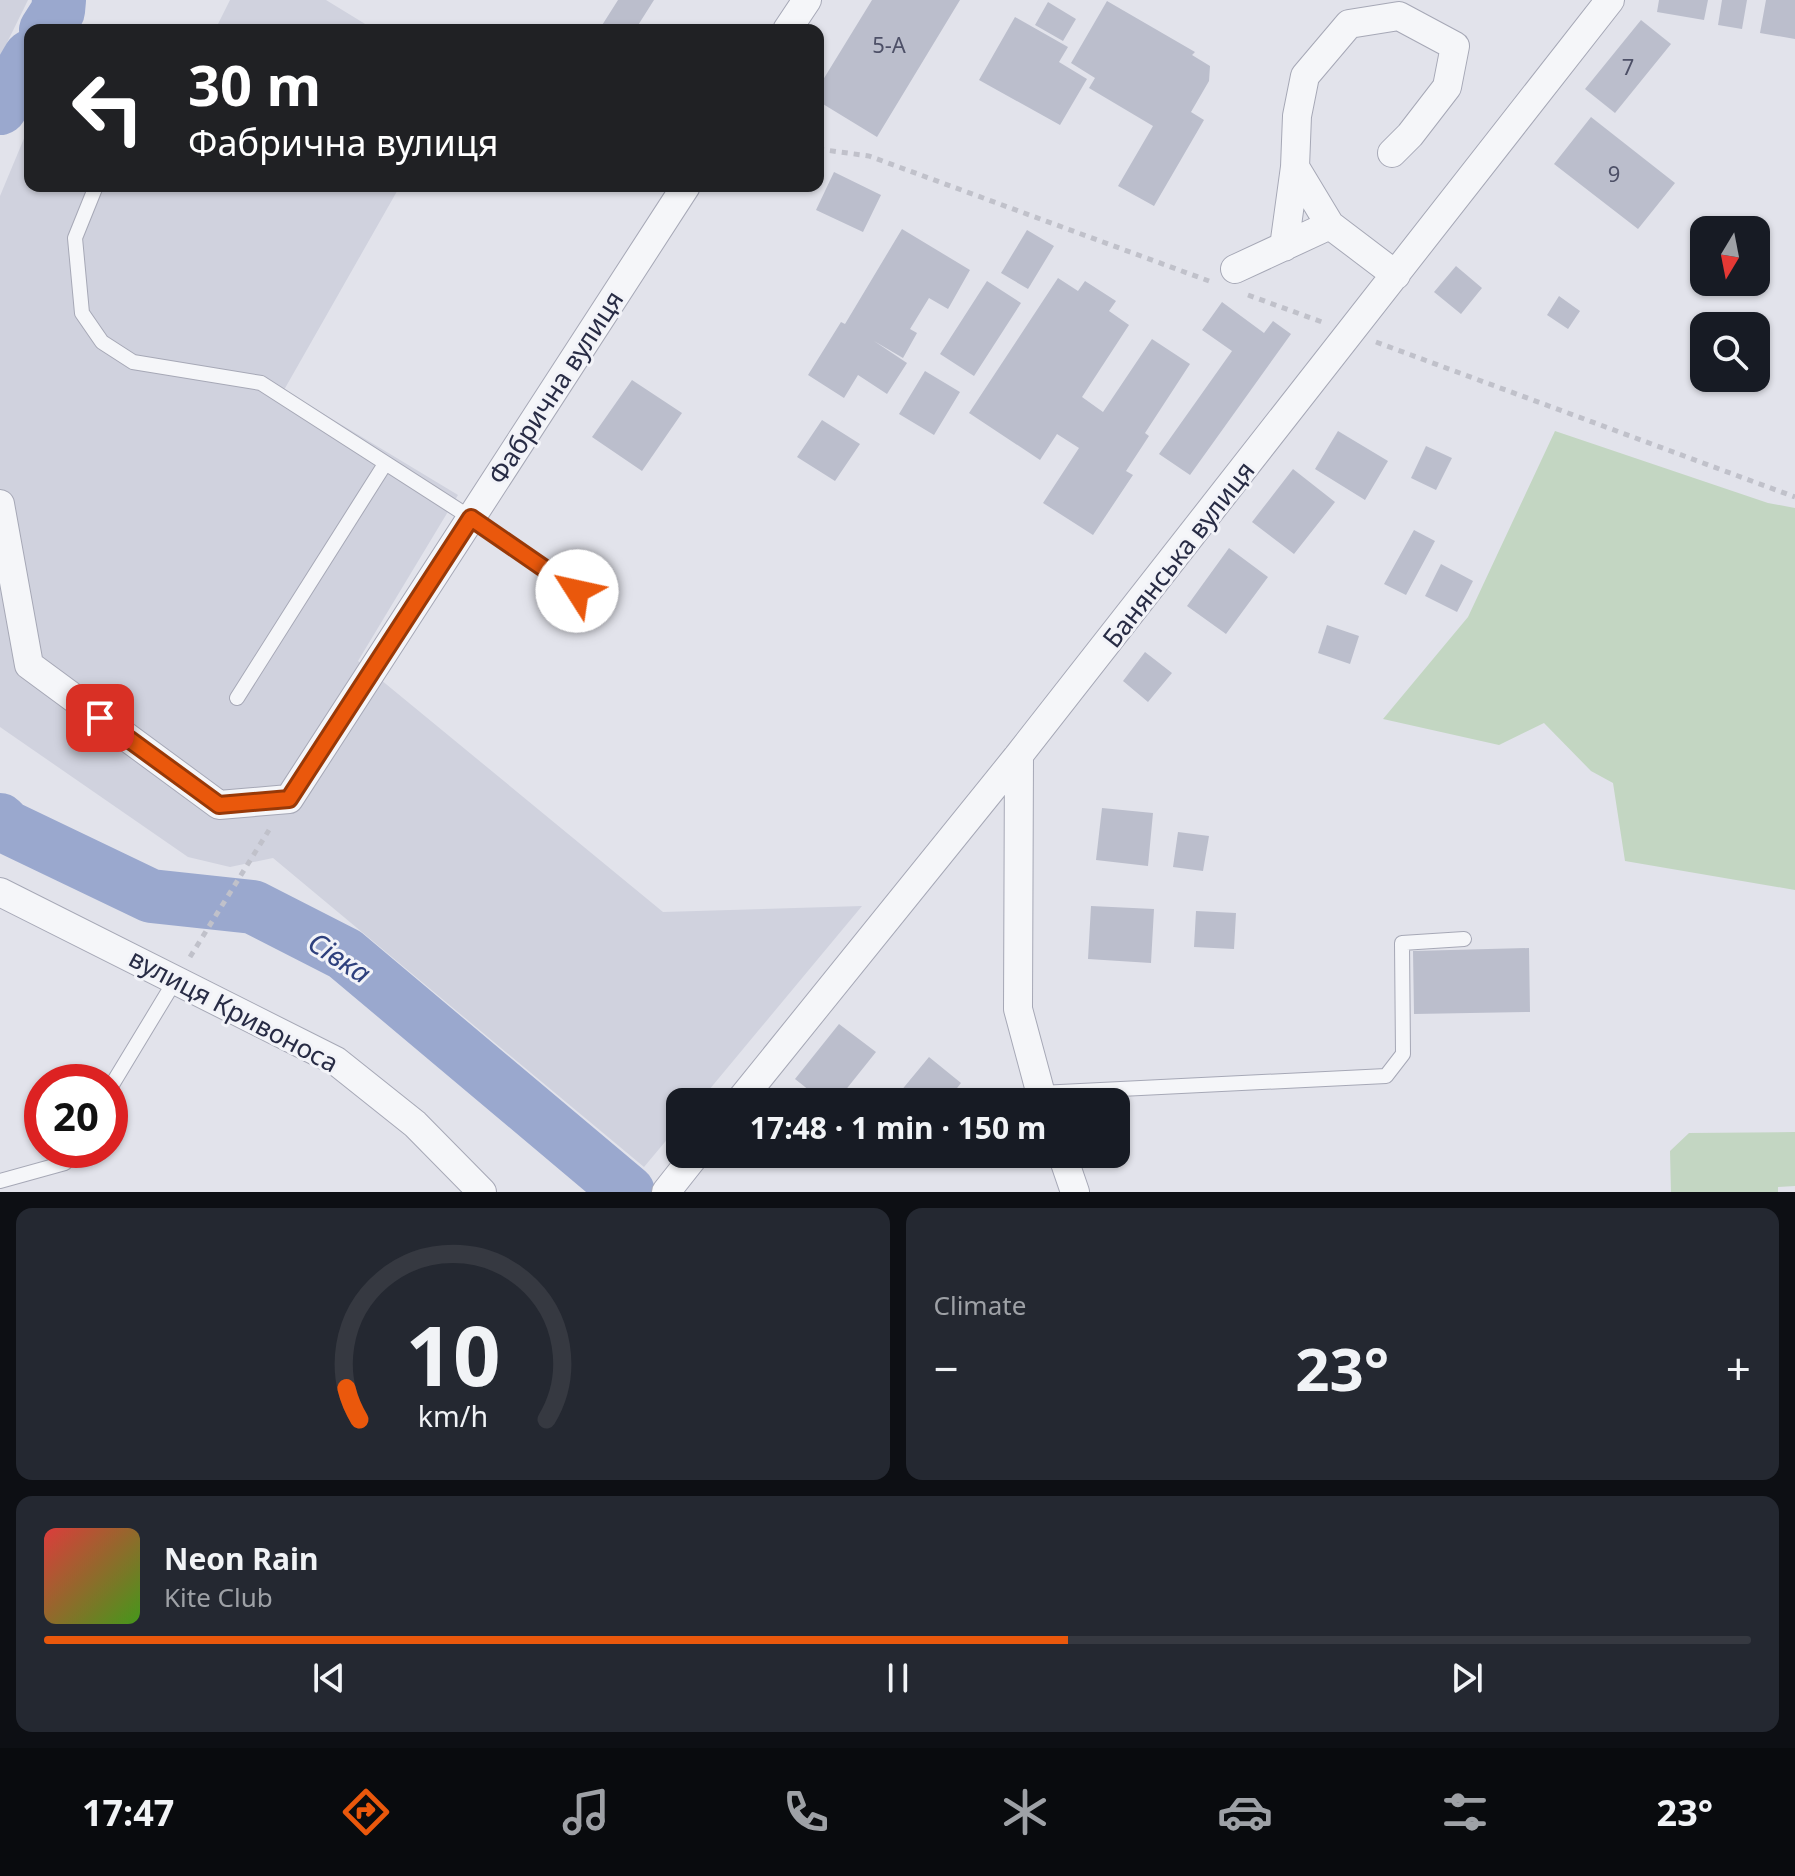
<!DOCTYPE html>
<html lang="en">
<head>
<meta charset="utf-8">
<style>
	body { margin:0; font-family:"Noto Sans",sans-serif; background:#242831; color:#f1f3f6; height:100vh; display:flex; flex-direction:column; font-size:30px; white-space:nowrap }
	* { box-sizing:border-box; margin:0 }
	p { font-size:26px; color:#9ea1a6 }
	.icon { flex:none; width:44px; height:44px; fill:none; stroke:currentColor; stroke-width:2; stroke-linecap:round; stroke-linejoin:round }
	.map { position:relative; height:1192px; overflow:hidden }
	.details { display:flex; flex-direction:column; gap:16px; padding:16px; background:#0d0f14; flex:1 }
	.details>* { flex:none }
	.hud { position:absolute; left:24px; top:24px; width:800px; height:168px; border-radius:16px; box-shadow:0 2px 6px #0004; background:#202124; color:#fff; overflow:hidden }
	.needle { width:52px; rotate:190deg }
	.fabs { position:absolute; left:1690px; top:216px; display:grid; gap:16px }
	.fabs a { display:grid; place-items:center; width:80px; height:80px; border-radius:16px; background:#171b24; box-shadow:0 2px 6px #0004; font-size:40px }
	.speed { position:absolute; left:24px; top:1064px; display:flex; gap:16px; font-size:40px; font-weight:700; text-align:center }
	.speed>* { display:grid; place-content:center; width:104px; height:104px; border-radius:50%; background:#171b24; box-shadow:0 2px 6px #0004; line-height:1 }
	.speed .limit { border:12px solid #d22; background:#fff; color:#111 }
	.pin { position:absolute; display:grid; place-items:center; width:68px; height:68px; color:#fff; margin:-34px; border-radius:16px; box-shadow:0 4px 12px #0006 }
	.me { position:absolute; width:88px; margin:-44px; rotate:305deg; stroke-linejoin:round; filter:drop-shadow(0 0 6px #0008) }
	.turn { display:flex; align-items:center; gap:28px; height:168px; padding:0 32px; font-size:36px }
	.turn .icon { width:104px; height:104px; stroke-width:2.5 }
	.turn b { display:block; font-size:56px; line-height:68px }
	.big { font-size:60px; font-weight:700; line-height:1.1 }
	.details .widget { flex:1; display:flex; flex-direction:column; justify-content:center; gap:12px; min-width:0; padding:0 28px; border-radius:16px; background:#242831 }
	.details .dial { align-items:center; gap:0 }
	.dial svg { height:208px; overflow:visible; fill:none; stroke:#363941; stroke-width:7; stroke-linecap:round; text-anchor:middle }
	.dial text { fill:#f1f3f6; stroke:none }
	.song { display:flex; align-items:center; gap:24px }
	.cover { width:96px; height:96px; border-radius:12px; background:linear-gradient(135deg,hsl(0 70% 55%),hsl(100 70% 35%)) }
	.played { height:8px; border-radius:4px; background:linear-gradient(90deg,#ea580c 60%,#363941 60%) }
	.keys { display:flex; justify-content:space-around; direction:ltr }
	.heat { display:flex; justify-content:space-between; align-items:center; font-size:44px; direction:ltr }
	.details .tiles { flex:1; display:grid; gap:16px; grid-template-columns:1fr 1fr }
	.widget:last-child { grid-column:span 2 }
	.trip { position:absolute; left:666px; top:1088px; width:464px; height:80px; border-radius:16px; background:#171b24; box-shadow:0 2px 6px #0004; font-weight:700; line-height:80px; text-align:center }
	.menu { display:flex; height:128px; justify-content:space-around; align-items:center; background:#090b0e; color:#9ea1a6 }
	.menu .icon { width:56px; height:56px }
	.menu .current { color:#ea580c }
	.menu b { font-size:36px; color:#f1f3f6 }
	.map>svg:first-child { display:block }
	.built { fill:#d0d2de }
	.green { fill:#c3d6c2 }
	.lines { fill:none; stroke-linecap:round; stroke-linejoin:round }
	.river { stroke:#9aa8ce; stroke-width:54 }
	.building { fill:#bbbecc }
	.service-casing { stroke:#a6a8b6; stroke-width:16 }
	.minor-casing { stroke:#a6a8b6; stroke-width:30 }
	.path { stroke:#c0c1ca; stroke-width:5; stroke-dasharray:6 6; stroke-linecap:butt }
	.service { stroke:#f5f6f9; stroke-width:14 }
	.minor { stroke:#f5f6f9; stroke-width:28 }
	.route-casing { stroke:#983908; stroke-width:20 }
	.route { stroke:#ea580c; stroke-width:14 }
	.labels { text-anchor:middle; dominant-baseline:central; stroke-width:6; stroke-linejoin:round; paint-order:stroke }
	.number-label { font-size:22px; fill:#4d5067 }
	.street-label { font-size:26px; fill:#282c45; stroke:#f2f3f8 }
	.water-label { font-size:28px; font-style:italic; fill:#2e407d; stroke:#f2f3f8 }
</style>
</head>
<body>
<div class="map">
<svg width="1795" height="1192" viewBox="0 0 1795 1192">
	<rect width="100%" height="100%" fill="#e2e3eb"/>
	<!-- built -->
	<path class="built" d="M0 0H28L0 57Z
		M230 0H326L375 30H215Z
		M30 124V186H400L284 390 458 495 358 661 663 912 862 906 699 1102H680V1124L644 1167 273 858 230 867 188 857 0 727V196Z"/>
	<!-- green -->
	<path class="green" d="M1555 431 1768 503 1795 508V890L1625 861 1613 783 1591 771 1544 723 1499 745 1383 719 1468 617Z
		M1795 1132V1186L1778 1187V1192H1671L1670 1151 1689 1133Z"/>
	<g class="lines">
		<!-- river -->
		<path class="river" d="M46 30 58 11 59 0
			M0 108 30 57
			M0 820 7 827 151 896 253 907 345 954 628 1192"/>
	</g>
	<!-- building -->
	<path class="building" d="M618 0H654L635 30H599Z
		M872 0H960L877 137 818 101V88Z
		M1659 0H1708L1704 20 1657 12Z
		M1722 0H1747L1742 29 1718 25Z
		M1766 0H1795V39L1760 33Z
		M1107 1 1195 52 1192 55 1210 66 1209 81 1191 112 1204 120 1154 206 1118 186 1153 126 1089 88 1095 78 1071 63Z
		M1048 2 1076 19 1063 41 1035 25Z
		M1015 17 1068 47 1059 62 1087 79 1060 125 979 80Z
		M1641 20 1671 44 1615 113 1585 89Z
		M1591 117 1675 183 1638 229 1554 164Z
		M834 172 881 195 863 232 816 210Z
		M902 229 970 270 948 309 929 298 910 329 917 333 903 358 874 341 907 363 887 394 858 375 844 398 808 375 841 322 845 324Z
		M1027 230 1054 246 1028 289 1001 273Z
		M1456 266 1482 288 1461 314 1434 292Z
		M1058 278 1078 291 1085 281 1116 301 1109 311 1129 325 1082 397 1103 412 1152 339 1190 364 1145 433 1149 436 1126 471 1133 475 1093 535 1043 503 1079 448 1057 434 1040 460 969 413Z
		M987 281 1021 303 974 376 940 354Z
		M1559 296 1580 311 1568 329 1547 315Z
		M1222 302 1264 333 1273 321 1291 334 1190 475 1159 454 1232 351 1202 330Z
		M925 371 960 392 934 435 899 414Z
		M632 380 682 413 642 471 592 437Z
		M822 420 860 444 835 481 797 457Z
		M1338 431 1388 461 1365 500 1315 469Z
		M1426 446 1452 458 1436 490 1411 478Z
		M1293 469 1335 502 1294 554 1252 522Z
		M1414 530 1435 541 1406 595 1384 584Z
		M1229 548 1268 577 1226 634 1187 606Z
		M1441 564 1473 581 1457 612 1425 596Z
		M1327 625 1359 636 1350 664 1318 653Z
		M1145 652 1172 673 1148 702 1123 681Z
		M1102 808 1153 813 1148 866 1096 860Z
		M1178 832 1209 836 1203 871 1173 867Z
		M1091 906 1154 909 1151 963 1088 959Z
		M1196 911 1236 913 1234 949 1194 947Z
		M1529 948 1530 1012 1414 1014 1413 951Z
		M839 1024 876 1052 836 1102H824L795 1079Z
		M929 1057 961 1083 946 1102H912L900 1092Z"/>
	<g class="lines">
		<!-- service casing -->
		<g class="service-casing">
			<path id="service" d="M96 186 75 238 82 313 102 342 133 362 261 383 471 518 577 591
				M237 698 385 464
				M110 1088 176 979
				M1040 1093 1386 1076 1403 1054 1402 943 1464 939
				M0 1181 65 1163 72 1150"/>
		</g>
		<!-- minor casing -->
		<g class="minor-casing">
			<path id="minor" d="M787 30 807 0
				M1330 225 1295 167 1297 116 1305 76 1349 24 1399 16 1455 46 1447 87 1410 135 1392 153
				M1284 247 1295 167
				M1235 269 1330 225 1396 275
				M0 504 29 665 219 805 289 799 686 186
				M1019 755 1018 1009 1043 1102
				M0 892 336 1061 415 1124 482 1192
				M739 1102 1019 755 1610 0
				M1062 1154 1075 1192
				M666 1192 696 1154"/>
		</g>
		<!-- path -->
		<path class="path" d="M818 149 869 156 1209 281
			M1248 295 1322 322
			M1376 342 1795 497
			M190 957 269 830"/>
		<!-- service -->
		<use href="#service" class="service"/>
		<!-- minor -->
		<use href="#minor" class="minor"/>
	</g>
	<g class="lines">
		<!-- route casing -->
		<g class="route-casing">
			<path id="route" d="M100 718 219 805 289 799 471 518 577 591"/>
		</g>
		<!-- route -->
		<use href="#route" class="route"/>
	</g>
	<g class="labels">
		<!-- number labels -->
		<g class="number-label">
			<text x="889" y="44">5-А</text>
			<text x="1628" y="66">7</text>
			<text x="1614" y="173">9</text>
		</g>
		<!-- street labels -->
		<g class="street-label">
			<text transform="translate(555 387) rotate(-57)">Фабрична вулиця</text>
			<text transform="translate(1178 554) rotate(-52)">Банянська вулиця</text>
			<text transform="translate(234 1010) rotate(28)">вулиця Кривоноса</text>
		</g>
		<!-- water labels -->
		<g class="water-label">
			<text transform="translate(340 957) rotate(33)">Сівка</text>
		</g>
	</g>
</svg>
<div class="fabs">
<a><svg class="needle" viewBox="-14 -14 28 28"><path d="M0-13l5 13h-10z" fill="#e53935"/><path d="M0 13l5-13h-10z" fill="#9ea1a6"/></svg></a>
<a><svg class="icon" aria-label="search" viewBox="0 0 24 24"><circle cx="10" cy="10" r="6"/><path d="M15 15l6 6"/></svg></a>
</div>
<div class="speed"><div class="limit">20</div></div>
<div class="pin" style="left:100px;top:718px;background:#d93025"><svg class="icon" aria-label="arrive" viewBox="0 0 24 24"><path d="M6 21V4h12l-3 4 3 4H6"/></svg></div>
<svg class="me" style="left:577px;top:591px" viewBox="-20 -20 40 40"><circle r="19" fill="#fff"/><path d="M0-13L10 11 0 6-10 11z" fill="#ea580c"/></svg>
<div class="trip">17:48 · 1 min · 150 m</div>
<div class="hud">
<div class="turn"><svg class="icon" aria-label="left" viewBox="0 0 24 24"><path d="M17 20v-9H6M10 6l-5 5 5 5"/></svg><div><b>30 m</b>Фабрична вулиця</div></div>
</div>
</div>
<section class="details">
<div class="tiles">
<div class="widget dial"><svg viewBox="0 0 100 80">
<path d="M14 69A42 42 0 1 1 86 69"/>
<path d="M14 69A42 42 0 0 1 9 57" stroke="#ea580c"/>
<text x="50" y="56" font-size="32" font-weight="700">10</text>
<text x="50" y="72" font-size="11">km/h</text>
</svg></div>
<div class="widget"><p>Climate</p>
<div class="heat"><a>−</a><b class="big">23°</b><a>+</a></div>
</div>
<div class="widget">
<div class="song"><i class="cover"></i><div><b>Neon Rain</b><p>Kite Club</p></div></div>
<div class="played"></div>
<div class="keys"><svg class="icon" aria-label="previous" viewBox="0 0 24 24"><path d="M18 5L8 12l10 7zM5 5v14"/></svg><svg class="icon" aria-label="pause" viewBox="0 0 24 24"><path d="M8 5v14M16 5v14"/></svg><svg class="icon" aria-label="next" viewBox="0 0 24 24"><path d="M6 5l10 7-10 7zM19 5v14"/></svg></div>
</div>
</div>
</section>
<nav class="menu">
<b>17:47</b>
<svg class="icon current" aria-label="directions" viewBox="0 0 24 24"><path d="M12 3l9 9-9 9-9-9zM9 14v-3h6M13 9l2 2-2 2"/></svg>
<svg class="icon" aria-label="music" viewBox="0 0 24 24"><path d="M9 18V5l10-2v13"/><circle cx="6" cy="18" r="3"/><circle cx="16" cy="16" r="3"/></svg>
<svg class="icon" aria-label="phone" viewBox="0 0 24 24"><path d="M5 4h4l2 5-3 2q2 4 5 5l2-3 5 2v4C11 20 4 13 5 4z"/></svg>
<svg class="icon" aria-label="climate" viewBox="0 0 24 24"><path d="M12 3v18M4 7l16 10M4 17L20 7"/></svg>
<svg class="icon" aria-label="car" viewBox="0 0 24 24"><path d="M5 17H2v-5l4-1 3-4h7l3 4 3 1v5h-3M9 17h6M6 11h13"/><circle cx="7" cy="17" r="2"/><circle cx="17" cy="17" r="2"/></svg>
<svg class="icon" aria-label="filters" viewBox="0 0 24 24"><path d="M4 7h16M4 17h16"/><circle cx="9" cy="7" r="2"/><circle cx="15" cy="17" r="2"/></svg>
<b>23°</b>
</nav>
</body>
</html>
